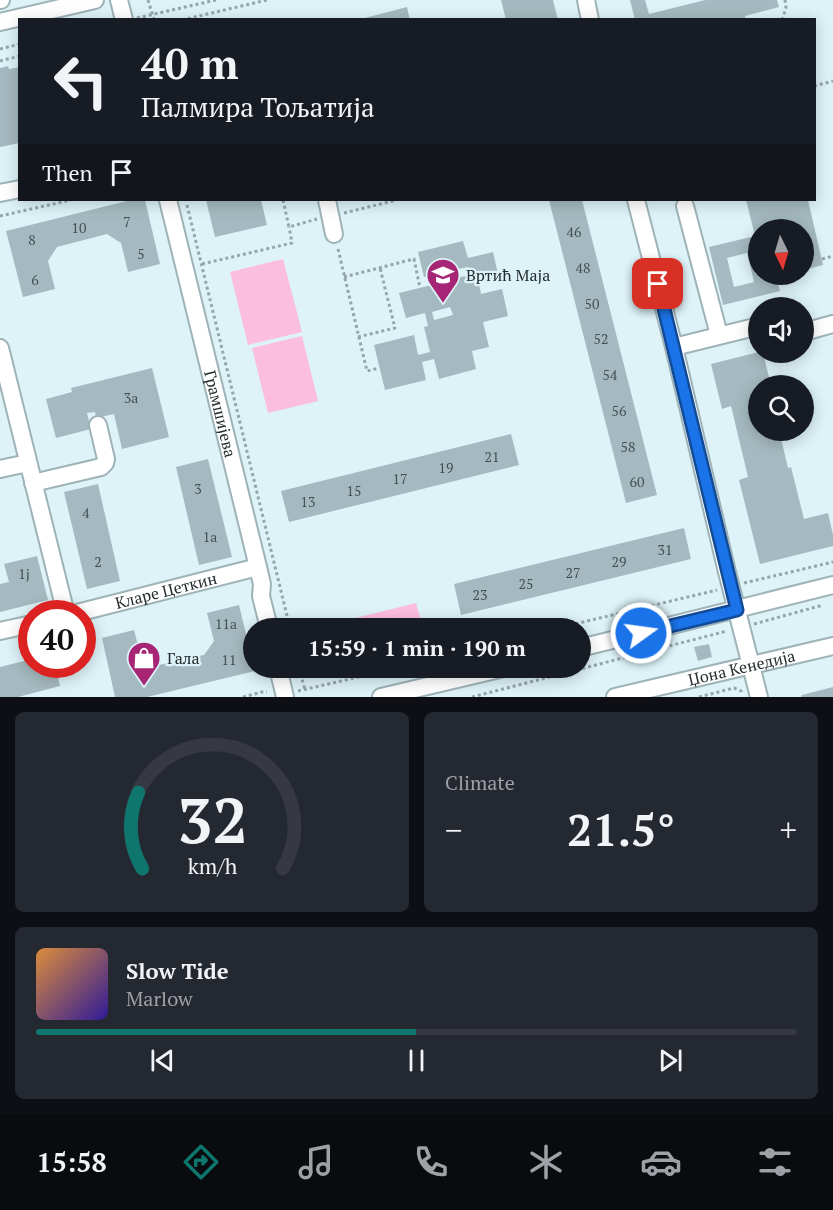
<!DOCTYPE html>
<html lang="en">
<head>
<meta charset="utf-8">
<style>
	body { margin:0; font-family:"PT Serif",serif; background:#242831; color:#f1f3f6; height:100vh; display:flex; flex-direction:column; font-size:22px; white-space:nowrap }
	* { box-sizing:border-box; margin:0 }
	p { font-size:20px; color:#9ea1a6 }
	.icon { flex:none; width:33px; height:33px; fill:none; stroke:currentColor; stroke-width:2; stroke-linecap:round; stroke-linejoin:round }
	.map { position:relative; height:697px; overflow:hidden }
	.panel { display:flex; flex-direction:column; gap:15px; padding:15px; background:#0d0f14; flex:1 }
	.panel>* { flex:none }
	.hud { position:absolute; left:18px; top:18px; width:798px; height:183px; border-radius:0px; box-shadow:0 3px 15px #0003; background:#171b24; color:#f1f3f6; overflow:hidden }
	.needle { width:39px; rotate:175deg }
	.fabs { position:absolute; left:748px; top:219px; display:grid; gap:12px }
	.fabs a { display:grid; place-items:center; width:66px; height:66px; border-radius:50%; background:#171b24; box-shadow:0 3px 15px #0003; font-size:30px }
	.speed { position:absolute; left:18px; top:600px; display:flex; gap:12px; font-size:30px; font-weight:700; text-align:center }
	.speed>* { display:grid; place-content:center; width:78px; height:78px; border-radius:50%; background:#171b24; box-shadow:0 3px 15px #0003; line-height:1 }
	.speed .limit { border:9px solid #d22; background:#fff; color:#111 }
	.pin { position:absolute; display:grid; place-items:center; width:51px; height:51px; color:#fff; margin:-26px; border-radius:12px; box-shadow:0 3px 9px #0006 }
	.me { position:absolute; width:66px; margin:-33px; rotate:76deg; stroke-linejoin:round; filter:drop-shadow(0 0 4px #0008) }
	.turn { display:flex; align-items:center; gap:21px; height:126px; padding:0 24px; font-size:27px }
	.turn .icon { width:78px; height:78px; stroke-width:2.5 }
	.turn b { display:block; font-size:42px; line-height:51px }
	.then { display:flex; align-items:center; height:57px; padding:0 24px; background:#0003; gap:12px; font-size:22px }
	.big { font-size:45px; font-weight:700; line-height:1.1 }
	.panel .tile { flex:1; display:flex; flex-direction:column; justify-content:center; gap:9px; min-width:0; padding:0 21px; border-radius:9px; background:#242831 }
	.panel .dial { align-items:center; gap:0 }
	.dial svg { height:156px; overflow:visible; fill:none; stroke:#363941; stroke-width:7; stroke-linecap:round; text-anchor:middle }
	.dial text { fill:#f1f3f6; stroke:none }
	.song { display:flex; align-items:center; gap:18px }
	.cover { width:72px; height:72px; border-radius:9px; background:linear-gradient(135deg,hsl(30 70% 55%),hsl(250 70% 35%)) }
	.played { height:6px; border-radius:3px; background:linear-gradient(90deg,#0f766e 50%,#363941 50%) }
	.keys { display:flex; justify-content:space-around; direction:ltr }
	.heat { display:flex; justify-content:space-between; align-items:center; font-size:33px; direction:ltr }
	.panel .tiles { flex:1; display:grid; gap:15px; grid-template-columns:1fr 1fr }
	.tile:last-child { grid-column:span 2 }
	.trip { position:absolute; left:243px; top:618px; width:348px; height:60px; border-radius:30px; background:#171b24; box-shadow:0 3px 15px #0003; font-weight:700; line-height:60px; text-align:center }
	.menu { display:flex; height:96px; justify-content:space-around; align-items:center; background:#090b0e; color:#9ea1a6 }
	.menu .icon { width:42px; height:42px }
	.menu .current { color:#0f766e }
	.menu b { font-size:27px; color:#f1f3f6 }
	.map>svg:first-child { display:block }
	.green { fill:#fcbedd }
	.building { fill:#a5bac0; fill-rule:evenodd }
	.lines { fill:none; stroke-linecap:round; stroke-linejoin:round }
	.minor-casing { stroke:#9eb3b8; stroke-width:20 }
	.path { stroke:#95a6aa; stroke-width:3; stroke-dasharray:3 3; stroke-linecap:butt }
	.minor { stroke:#fff; stroke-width:16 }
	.route-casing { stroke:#114b97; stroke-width:15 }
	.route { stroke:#1a73e8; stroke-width:10 }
	.labels { text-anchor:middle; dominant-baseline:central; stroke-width:4.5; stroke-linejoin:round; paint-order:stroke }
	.number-label { font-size:14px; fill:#445052 }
	.poi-label { font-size:16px; fill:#242c2e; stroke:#ddf3f8; text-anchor:start }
	.street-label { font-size:16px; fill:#242c2e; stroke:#ddf3f8 }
</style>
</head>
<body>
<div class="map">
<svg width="833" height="697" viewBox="0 0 833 697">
	<rect width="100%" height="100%" fill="#ddf3f8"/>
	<!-- green -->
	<path class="green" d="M283 259 302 332 248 345 230 272Z
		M302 336 318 401 268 413 252 348Z
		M416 603 423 628H315Z"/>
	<!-- building -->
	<path class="building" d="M501 0H553L558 20H506Z
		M630 0H645L649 14 705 0H777L779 7 745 16 746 20H738V18L731 20H635Z
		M407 7 410 20H361V19Z
		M8 66 9 69 20 67V143L0 147V68Z
		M131 200H145L160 264 128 272 121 243 107 234 57 247 48 261 55 289 23 297 6 231Z
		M206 200H261L267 225 215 237Z
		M549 200H582L657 495 626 503Z
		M746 200H808L823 265 804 270V230H798L797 225 776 230H759V274H776L780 291 723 305 709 247 755 236ZM747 253 754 282 734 287 727 258Z
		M463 241 468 258 493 252 499 278 479 283 481 294 502 289 508 316 483 322 489 347 472 351 476 369 439 379 434 359 422 362 426 380 385 390 374 345 414 335 418 355 430 352 424 327 428 326 425 313 406 318 399 293 444 282 442 273 424 277 418 252ZM468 267 470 275 452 279 450 271ZM450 307 453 315 434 320 432 312Z
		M759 352H763L771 386H759V430H779L788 468 791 467 804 519 828 513 833 535V546L760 564 739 480 748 477 731 406 722 409 711 364Z
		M152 368 169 437 122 449 114 414 96 418 95 412 87 413 91 429 56 438 46 399 72 392 71 388Z
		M511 434 519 465 289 522 281 491Z
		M208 459 232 557 199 565 176 467Z
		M98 484 120 581 87 589 64 492Z
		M684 528 691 559 461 615 454 584Z
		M37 556 48 600 0 612V584L9 582 4 564Z
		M239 605 255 671 147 697H115L102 638 134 630 141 657 154 666 204 655 214 641 207 613Z
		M709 644 712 657 698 661 694 647Z
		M32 659V664H55L60 686 18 697H0V667Z
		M833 687V697H801L802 695Z"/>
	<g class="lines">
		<!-- minor casing -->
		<g class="minor-casing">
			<g id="minor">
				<path d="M0 0H1"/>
				<path d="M119 0 124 20"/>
				<path d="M586 0 590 20"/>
				<path d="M0 22 95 0"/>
				<path d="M0 193 20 189"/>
				<path id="s1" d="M168 200 258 567 262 584 261 596 269 628"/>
				<path d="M327 200 334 234"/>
				<path d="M636 200 674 347 726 568 759 697"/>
				<path d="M685 206 719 335"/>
				<path d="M804 332 833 324"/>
				<path d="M674 347 759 326"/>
				<path d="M0 348 66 614"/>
				<path d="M0 469 28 463"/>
				<path d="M33 483 101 467 105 463 106 459 98 425"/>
				<path id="s2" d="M73 614 258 567"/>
				<path d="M0 631 32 624"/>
				<path d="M580 648 833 585"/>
				<path d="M278 668 285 697"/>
				<path d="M381 697 504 668"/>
				<path id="s3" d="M615 697 833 646"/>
			</g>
		</g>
		<!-- path -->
		<path class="path" d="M148 0 154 20
			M137 18 216 0
			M182 20 267 0
			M782 20 786 8 785 0
			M0 49 20 44
			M0 61 20 56
			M814 86 833 81
			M283 200 289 227 317 219
			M187 205 290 628
			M344 213 397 200
			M0 216 71 200
			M338 249 367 371 379 368
			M822 259 833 256
			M202 264 292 243 289 227
			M344 277 414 259 420 288
			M358 337 395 328 380 268
			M744 583 833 562
			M754 624 823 605
			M558 628 717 590
			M299 668 305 690
			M298 691 397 668
			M243 697 262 692H267
			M472 697 727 631
			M699 697 734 688 741 691V692"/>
		<!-- minor -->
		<use href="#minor" class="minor"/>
	</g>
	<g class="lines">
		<!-- route casing -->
		<g class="route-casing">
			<path id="route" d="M641 633 737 610 658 284"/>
		</g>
		<!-- route -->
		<use href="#route" class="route"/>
	</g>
	<!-- icons -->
	<defs>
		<g id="school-pin" transform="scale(1.725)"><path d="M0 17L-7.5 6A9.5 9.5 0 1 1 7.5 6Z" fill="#a62675" stroke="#ddf3f8"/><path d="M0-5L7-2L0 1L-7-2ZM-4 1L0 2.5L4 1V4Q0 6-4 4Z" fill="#fff"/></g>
		<g id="shop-pin" transform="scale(1.725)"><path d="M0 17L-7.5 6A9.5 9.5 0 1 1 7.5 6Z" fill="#a62675" stroke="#ddf3f8"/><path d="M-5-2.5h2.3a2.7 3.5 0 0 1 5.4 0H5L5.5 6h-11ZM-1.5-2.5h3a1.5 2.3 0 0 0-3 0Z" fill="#fff"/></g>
	</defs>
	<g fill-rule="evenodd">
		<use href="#school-pin" x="443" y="275"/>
		<use href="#shop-pin" x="144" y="658"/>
	</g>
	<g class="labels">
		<!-- number labels -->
		<g class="number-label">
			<text x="127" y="221">7</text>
			<text x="79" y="227">10</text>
			<text x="574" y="231">46</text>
			<text x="32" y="239">8</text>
			<text x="141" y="253">5</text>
			<text x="583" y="267">48</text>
			<text x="35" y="279">6</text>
			<text x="592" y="303">50</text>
			<text x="601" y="338">52</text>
			<text x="610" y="374">54</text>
			<text x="131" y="397">3a</text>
			<text x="619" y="410">56</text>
			<text x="628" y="446">58</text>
			<text x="492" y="456">21</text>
			<text x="446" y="467">19</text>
			<text x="400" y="478">17</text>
			<text x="637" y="481">60</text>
			<text x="198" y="488">3</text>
			<text x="354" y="490">15</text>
			<text x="308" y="501">13</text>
			<text x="86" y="512">4</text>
			<text x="210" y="536">1a</text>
			<text x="665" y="549">31</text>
			<text x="98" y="561">2</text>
			<text x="619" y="561">29</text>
			<text x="573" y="572">27</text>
			<text x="24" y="573">1j</text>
			<text x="526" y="583">25</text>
			<text x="480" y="594">23</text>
			<text x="226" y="623">11a</text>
			<text x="229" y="659">11</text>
		</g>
		<!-- poi labels -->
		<g class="poi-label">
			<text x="466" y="275">Вртић Маја</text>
			<text x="167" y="658">Гала</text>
		</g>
		<!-- street labels -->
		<g class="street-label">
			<text stroke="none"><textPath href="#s1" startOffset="220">Грамшијева</textPath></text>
			<text stroke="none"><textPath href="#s2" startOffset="96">Кларе Цеткин</textPath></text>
			<text stroke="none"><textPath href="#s3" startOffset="130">Џона Кенедија</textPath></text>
		</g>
	</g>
</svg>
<div class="fabs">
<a><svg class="needle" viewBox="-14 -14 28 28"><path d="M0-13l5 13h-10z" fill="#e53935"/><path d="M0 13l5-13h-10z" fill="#9ea1a6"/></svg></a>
<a><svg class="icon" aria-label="sound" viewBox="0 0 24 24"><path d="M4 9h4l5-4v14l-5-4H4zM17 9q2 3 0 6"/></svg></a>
<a><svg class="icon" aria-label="search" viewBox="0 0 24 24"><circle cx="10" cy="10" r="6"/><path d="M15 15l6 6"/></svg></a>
</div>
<div class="speed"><div class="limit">40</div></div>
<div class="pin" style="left:658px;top:284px;background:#d93025"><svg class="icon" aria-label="arrive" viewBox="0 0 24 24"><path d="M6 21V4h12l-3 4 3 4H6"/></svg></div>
<svg class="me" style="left:641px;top:633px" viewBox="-20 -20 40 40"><circle r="17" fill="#1a73e8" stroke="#fff" stroke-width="3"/><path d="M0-11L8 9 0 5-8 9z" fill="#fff"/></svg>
<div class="trip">15:59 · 1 min · 190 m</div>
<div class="hud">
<div class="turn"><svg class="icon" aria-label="left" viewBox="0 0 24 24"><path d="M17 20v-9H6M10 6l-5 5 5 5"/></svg><div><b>40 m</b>Палмира Тољатија</div></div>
<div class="then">Then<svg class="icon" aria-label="arrive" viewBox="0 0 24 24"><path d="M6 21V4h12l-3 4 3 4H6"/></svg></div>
</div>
</div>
<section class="panel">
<div class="tiles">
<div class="tile dial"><svg viewBox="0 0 100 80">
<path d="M14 69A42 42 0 1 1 86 69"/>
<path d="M14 69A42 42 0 0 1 12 30" stroke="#0f766e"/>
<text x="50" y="56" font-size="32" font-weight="700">32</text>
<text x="50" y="72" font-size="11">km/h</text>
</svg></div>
<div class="tile"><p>Climate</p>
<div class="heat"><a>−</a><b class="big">21.5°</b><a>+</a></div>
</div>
<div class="tile">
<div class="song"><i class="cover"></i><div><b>Slow Tide</b><p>Marlow</p></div></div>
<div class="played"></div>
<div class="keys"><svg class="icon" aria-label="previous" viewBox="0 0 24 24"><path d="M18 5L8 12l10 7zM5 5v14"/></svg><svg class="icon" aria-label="pause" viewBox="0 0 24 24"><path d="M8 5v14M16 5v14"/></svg><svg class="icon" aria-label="next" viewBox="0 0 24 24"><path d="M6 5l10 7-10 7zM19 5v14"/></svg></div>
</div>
</div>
</section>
<nav class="menu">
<b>15:58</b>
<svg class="icon current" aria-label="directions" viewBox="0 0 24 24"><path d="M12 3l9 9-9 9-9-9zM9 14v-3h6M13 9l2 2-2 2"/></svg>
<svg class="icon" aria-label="music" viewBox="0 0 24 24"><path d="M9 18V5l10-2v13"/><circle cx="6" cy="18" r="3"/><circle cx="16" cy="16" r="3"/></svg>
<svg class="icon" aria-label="phone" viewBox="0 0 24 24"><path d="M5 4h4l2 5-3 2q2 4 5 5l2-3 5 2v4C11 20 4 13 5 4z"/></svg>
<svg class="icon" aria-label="climate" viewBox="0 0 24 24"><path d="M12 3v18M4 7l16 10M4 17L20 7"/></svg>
<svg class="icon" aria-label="car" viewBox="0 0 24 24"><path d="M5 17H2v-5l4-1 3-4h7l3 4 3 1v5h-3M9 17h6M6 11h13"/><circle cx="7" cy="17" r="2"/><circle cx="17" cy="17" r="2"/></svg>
<svg class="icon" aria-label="filters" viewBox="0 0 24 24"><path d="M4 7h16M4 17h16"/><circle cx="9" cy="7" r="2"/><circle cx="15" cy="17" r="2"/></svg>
</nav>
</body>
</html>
